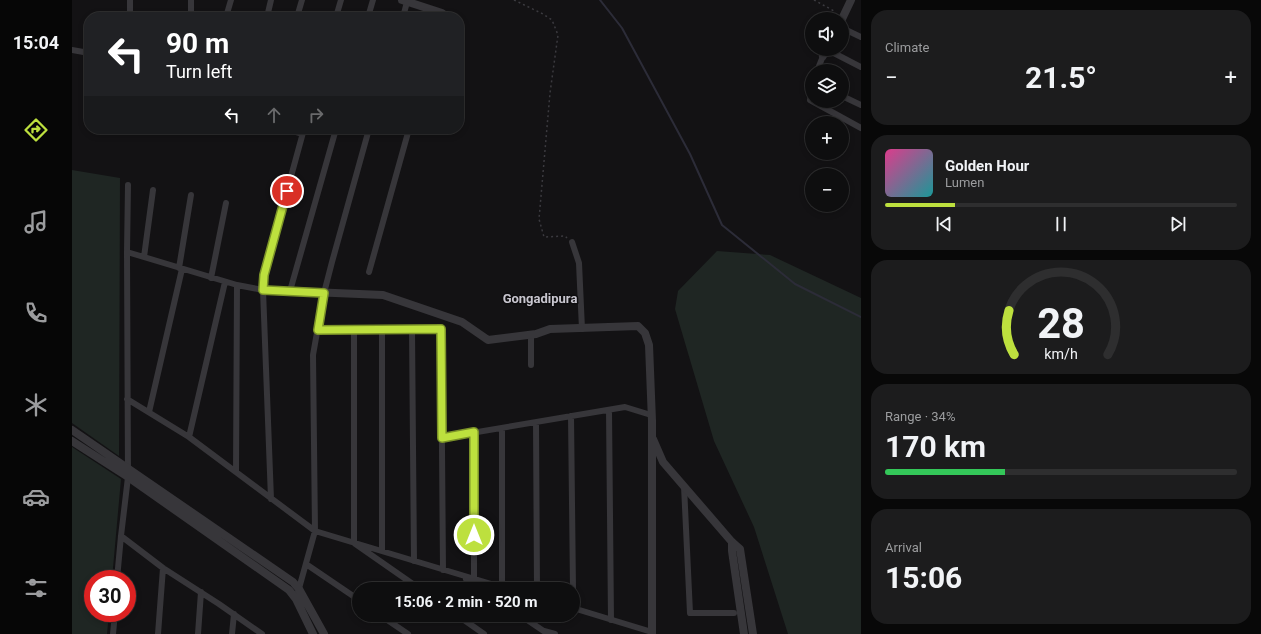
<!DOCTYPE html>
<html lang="en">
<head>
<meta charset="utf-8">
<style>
	body { margin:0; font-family:Roboto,sans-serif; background:#1c1c1d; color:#f1f3f6; height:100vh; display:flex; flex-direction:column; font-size:15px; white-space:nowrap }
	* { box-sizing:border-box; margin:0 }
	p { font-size:13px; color:#9b9c9e }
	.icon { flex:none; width:22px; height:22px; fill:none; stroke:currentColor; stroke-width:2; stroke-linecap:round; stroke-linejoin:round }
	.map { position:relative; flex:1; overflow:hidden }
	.details { display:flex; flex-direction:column; gap:10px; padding:10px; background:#080808; width:400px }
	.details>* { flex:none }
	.top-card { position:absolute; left:12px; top:12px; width:380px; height:122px; border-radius:16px; box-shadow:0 2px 6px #0003,0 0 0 1px #2e2e2f; background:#202124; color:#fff; overflow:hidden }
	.buttons { position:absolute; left:733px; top:12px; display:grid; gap:8px }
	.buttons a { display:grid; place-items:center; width:44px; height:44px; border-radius:50%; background:#0e0e0f; box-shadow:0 2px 6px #0003,0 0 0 1px #2e2e2f; font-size:20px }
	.speed { position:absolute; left:12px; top:570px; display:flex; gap:8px; font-size:20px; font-weight:700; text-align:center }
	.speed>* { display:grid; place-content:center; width:52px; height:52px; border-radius:50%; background:#0e0e0f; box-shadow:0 2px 6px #0003,0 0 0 1px #2e2e2f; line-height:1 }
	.speed .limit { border:6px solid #d22; background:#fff; color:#111 }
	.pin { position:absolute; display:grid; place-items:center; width:34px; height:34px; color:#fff; margin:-17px; border:2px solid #fff; border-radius:50%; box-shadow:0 1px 4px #0007 }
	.me { position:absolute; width:44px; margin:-22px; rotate:0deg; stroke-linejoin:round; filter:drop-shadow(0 0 3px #0008) }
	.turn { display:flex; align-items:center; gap:14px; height:84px; padding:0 16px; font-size:18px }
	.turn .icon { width:52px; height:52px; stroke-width:2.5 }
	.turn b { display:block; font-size:28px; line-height:34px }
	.lanes { display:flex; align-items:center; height:38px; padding:0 16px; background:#0003; justify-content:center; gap:20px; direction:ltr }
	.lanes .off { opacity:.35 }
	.big { font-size:30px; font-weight:700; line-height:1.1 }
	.details .tile { flex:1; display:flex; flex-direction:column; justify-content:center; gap:6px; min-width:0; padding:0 14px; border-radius:16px; background:#1c1c1d }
	.details .dial { align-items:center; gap:0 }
	.dial svg { height:104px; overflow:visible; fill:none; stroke:#2e2e2f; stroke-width:7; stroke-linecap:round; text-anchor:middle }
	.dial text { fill:#f1f3f6; stroke:none }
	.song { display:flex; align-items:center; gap:12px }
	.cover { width:48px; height:48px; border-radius:6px; background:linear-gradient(135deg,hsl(330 70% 55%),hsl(180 70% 35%)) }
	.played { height:4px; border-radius:2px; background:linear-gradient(90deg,#bde03e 20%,#2e2e2f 20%) }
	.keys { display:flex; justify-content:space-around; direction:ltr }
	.heat { display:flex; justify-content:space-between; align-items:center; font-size:22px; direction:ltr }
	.charge { height:6px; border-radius:3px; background:linear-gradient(90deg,#34c759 34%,#2e2e2f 0) }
	.trip { position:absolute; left:280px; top:582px; width:228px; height:40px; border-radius:20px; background:#0e0e0f; box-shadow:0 2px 6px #0003,0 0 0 1px #2e2e2f; font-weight:700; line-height:40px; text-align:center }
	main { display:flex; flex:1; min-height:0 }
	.dock { display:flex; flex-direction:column; width:72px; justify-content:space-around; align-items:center; background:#060606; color:#9b9c9e }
	.dock .icon { width:28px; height:28px }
	.dock .active { color:#bde03e }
	.dock b { font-size:18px; color:#f1f3f6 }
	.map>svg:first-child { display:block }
	.green { fill:#1f2623 }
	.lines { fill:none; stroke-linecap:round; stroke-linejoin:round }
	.stream { stroke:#2c2c38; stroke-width:2 }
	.path { stroke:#3b3a3f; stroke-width:1.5; stroke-dasharray:2 3; stroke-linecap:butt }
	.minor { stroke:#37363a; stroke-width:6 }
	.tertiary { stroke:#37363a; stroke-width:8 }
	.route-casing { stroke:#7b9228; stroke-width:10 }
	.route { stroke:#bde03e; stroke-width:7 }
	.labels { text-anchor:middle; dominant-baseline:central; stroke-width:3; stroke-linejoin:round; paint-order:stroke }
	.neighbourhood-label { font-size:13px; font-weight:bold; fill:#c8c6cf; stroke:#0e0d0f }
</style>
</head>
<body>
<main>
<nav class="dock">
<b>15:04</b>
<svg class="icon active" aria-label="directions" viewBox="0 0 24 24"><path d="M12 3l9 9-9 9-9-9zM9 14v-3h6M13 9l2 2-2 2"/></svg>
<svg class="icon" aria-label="music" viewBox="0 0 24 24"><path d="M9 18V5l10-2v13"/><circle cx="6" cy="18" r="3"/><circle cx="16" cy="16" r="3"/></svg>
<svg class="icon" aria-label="phone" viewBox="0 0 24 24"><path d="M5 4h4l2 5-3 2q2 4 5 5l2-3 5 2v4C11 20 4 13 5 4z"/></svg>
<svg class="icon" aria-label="climate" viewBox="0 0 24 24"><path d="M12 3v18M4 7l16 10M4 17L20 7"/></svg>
<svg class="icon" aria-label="car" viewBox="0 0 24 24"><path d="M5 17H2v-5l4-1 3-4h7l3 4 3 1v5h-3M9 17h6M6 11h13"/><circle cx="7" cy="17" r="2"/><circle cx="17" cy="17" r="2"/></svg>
<svg class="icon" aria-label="filters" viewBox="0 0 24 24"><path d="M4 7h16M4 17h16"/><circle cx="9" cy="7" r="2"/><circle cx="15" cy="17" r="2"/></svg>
</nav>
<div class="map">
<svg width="789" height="634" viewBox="0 0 789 634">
	<rect width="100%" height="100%" fill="#131214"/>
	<!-- green -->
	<path class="green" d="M0 170 48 178 47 456 0 423Z
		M645 251 698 255 789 298V634H716L682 527 642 441 603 309 606 291Z
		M0 447 49 479 40 579H21V613H37L35 634H0Z"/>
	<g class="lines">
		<!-- stream -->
		<path class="stream" d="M528 0 550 28 618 154 650 225 723 284 789 317"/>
		<!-- path -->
		<path class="path" d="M442 0 471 14 480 20 486 35 478 93 467 219 472 237 493 236 495 238
			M742 0 764 12"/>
		<!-- minor -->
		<path class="minor" d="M58 17V0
			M119 17V0
			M154 17 159 0
			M195 17 199 0
			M225 17 230 0
			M264 17 269 0
			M296 17 301 0
			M331 17 335 2
			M770 28 789 37
			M754 49 789 67
			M0 50 17 53
			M745 71 751 56
			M740 89 738 100 789 128
			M770 96 789 105
			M214 129 230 134
			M500 242 507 263 510 329
			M55 252 165 285 191 290
			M72 257 81 190
			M107 268 119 195
			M297 272 337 129
			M139 278 154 203
			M218 291 264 129
			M246 330 369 329 371 570
			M282 330V543L348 589
			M310 330V551
			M340 330 342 561
			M459 335V365
			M55 399 117 437 243 531 436 589
			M537 410 539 620
			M77 412 110 269
			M499 416 501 589
			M464 422 465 589
			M430 428V587
			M117 437 153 282
			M370 438 553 407 579 415
			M164 472 165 285
			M612 486 618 613H662
			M199 499 191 290 192 275 232 129
			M49 536 91 568 147 604 190 634
			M234 564 287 600
			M45 579 49 536 56 477 55 252 56 185
			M394 579 410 589
			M402 579V433
			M226 592 243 531 241 355 252 293 260 262 297 129
			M501 593V609
			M501 608 580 632
			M308 615 336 634
			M385 615 412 634
			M448 615 476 634
			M472 631 483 634
			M41 634 43 613
			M86 634 91 568
			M126 634 129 592
			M160 634 162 614"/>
		<!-- tertiary -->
		<path class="tertiary" d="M330 0 370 13
			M770 19 779 0
			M751 56 754 49
			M191 290 311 295 390 322 416 340 464 334 478 329 566 326 573 333 577 345 580 421V634
			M0 430 221 582 227 589 252 634
			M581 439 591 462 660 542 668 549 681 634
			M0 441 56 477 217 590 224 599 241 634
			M660 542V551L672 634"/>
	</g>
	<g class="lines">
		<!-- route casing -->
		<g class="route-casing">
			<path id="route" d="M215 191 192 275 191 290 252 293 246 330 369 329 370 438 402 432V535"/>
		</g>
		<!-- route -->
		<use href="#route" class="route"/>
	</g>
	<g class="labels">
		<!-- neighbourhood labels -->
		<g class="neighbourhood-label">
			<text x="468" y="298">Gongadipura</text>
		</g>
	</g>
</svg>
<div class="buttons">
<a><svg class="icon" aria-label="sound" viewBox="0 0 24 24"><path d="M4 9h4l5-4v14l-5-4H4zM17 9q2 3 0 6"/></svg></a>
<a><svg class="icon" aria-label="layers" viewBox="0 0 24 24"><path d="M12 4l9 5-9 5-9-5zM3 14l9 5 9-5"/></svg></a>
<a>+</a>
<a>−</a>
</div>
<div class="speed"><div class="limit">30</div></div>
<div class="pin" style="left:215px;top:191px;background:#d93025"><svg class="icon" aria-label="arrive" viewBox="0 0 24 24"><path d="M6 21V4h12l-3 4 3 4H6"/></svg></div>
<svg class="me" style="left:402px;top:535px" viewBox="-20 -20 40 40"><circle r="17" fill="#bde03e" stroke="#fff" stroke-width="3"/><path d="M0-11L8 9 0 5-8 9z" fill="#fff"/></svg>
<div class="trip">15:06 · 2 min · 520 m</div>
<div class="top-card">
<div class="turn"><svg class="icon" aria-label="left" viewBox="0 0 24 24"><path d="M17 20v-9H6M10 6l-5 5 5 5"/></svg><div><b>90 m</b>Turn left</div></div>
<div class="lanes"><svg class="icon" aria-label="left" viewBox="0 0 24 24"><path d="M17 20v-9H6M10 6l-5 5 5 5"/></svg><svg class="icon off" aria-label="ahead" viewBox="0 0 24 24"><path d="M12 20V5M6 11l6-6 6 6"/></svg><svg class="icon off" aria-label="right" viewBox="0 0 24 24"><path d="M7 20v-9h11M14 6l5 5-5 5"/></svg></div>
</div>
</div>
<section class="details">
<div class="tile"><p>Climate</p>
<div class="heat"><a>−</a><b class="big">21.5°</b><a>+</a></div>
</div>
<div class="tile">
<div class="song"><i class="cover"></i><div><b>Golden Hour</b><p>Lumen</p></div></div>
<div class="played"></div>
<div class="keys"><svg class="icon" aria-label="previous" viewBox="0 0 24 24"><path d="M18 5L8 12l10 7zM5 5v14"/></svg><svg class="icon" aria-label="pause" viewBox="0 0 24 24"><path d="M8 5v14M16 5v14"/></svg><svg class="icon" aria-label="next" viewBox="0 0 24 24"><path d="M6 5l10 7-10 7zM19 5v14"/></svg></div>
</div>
<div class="tile dial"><svg viewBox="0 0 100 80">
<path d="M14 69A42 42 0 1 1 86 69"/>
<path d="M14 69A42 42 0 0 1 10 35" stroke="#bde03e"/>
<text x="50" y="56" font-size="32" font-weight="700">28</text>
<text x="50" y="72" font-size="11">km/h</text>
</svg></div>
<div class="tile"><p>Range · 34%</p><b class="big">170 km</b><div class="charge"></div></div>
<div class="tile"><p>Arrival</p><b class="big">15:06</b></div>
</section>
</main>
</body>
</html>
